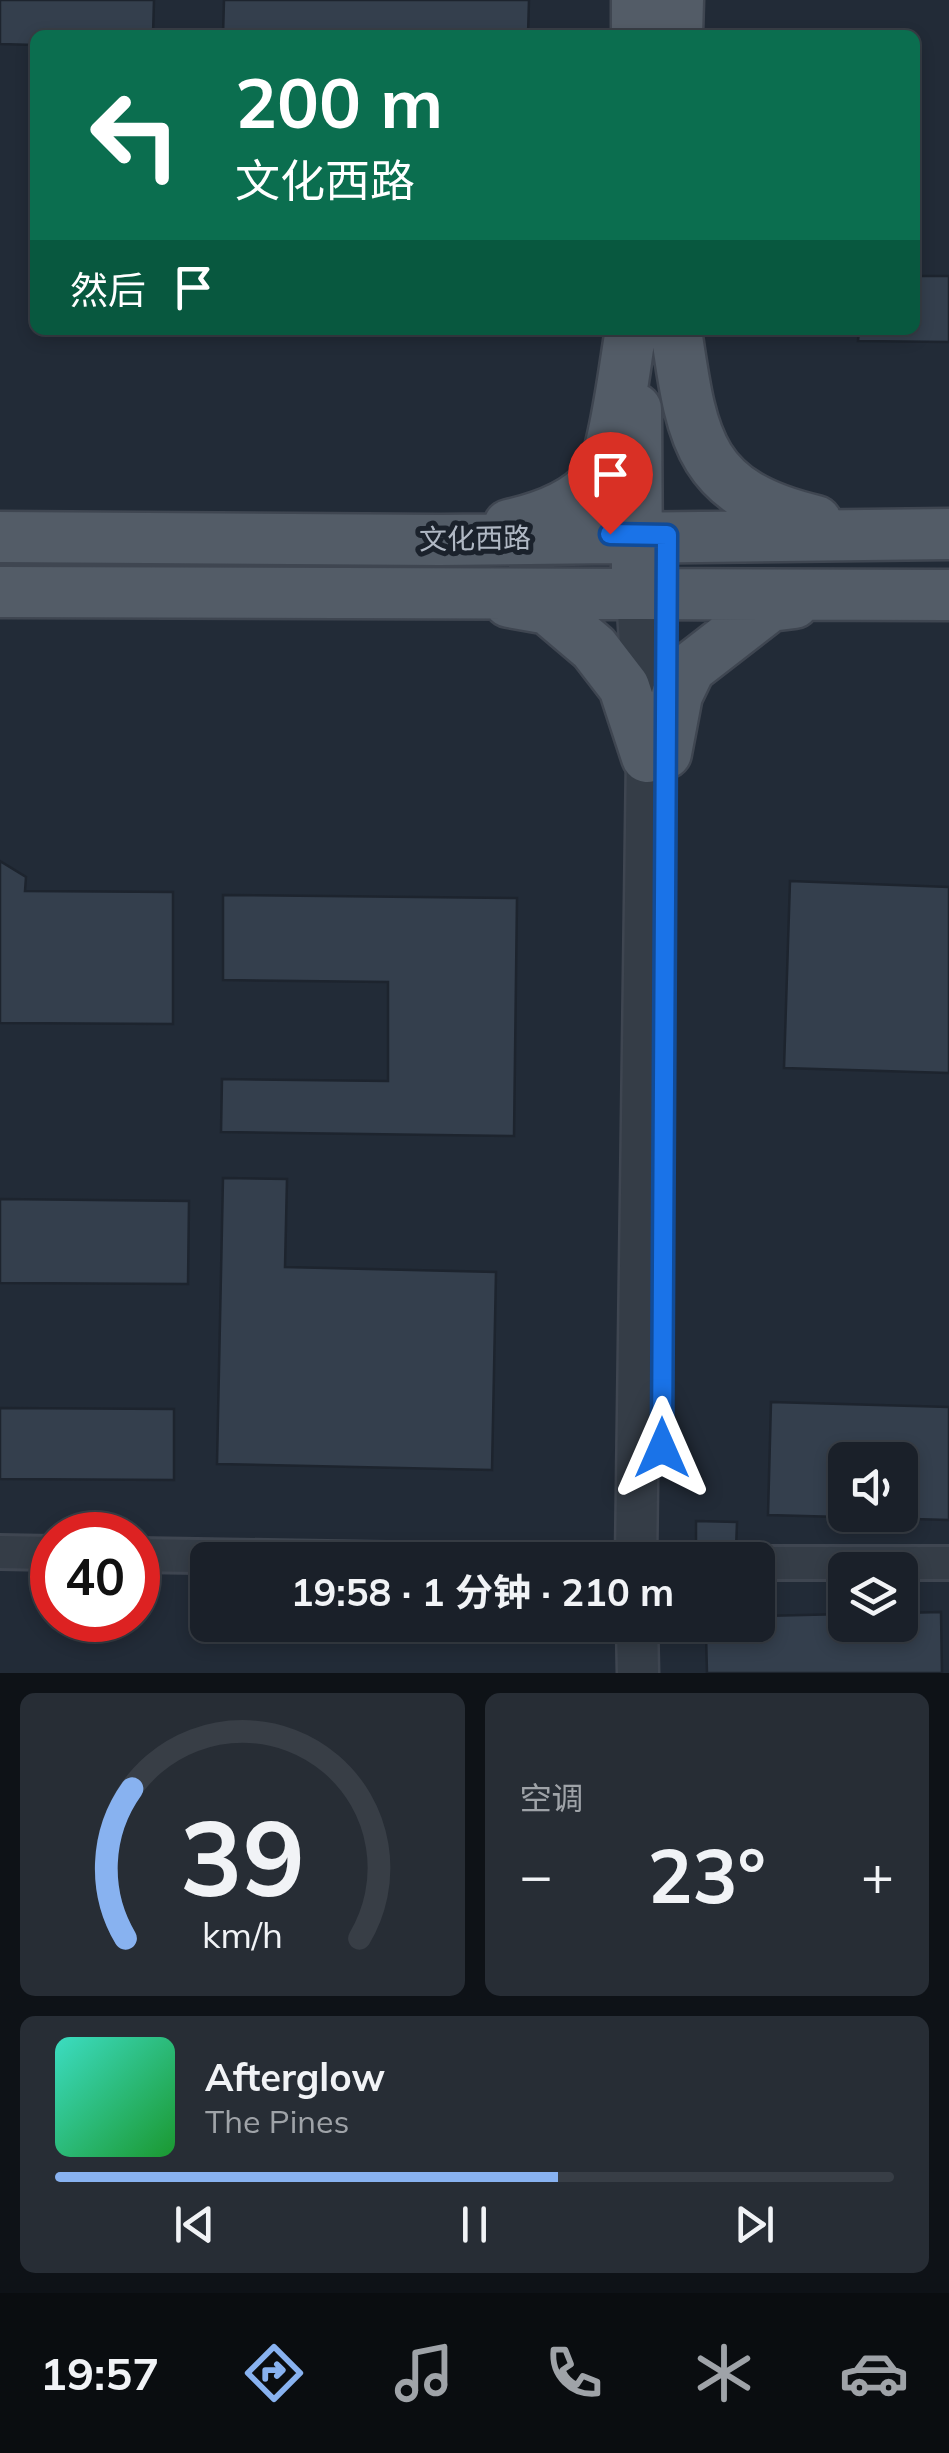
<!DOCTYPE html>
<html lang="zh">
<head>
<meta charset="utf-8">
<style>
	body { margin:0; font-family:Mulish,"Noto Sans SC",sans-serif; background:#272d35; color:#f1f3f6; height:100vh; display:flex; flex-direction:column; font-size:38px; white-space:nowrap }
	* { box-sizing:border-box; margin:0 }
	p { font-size:32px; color:#9fa3a8 }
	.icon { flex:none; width:55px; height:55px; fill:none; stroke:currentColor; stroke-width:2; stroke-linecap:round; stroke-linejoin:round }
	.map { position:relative; height:1673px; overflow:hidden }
	.drawer { display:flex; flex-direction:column; gap:20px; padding:20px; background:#0e1217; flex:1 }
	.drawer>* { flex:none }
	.guide { position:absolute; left:30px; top:30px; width:890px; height:305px; border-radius:15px; box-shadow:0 5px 15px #0003,0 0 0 2px #383e46; background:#0b6e4f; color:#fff; overflow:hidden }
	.controls { position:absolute; left:828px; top:1442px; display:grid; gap:20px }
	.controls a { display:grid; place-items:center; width:90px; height:90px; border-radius:15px; background:#1a2029; box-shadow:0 5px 15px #0003,0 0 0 2px #383e46; font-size:50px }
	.speed { position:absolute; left:30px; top:1512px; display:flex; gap:20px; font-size:50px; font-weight:700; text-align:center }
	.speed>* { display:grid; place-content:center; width:130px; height:130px; border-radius:50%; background:#1a2029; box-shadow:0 5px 15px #0003,0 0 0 2px #383e46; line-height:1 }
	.speed .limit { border:15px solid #d22; background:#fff; color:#111 }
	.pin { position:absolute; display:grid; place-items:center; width:85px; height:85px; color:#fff; margin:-102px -42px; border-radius:50% 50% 50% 0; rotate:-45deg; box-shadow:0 0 10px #0007 }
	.pin .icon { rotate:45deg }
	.me { position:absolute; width:110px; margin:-55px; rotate:0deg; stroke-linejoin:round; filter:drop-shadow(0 0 8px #0008) }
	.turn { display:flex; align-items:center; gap:35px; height:210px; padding:0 40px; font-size:45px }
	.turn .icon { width:130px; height:130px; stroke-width:2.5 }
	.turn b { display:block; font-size:70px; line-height:85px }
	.then { display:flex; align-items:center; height:95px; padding:0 40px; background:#0003; gap:20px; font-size:38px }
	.big { font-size:75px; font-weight:700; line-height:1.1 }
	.drawer .tile { flex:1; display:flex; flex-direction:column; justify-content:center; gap:15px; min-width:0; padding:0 35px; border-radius:15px; background:#272d35 }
	.drawer .dial { align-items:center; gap:0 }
	.dial svg { height:260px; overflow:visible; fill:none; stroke:#383e46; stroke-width:7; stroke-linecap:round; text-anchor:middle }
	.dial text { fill:#f1f3f6; stroke:none }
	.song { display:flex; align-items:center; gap:30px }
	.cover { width:120px; height:120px; border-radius:15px; background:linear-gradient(135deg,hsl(170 70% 55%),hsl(130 70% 35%)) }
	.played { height:10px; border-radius:5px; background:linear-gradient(90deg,#88b2f0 60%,#383e46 60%) }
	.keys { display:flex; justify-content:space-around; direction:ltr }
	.heat { display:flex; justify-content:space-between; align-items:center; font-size:55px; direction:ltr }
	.drawer .tiles { flex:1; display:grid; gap:20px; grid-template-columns:1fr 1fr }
	.tile:last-child { grid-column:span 2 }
	.trip { position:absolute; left:190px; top:1542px; width:585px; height:100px; border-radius:15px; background:#1a2029; box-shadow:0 5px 15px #0003,0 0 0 2px #383e46; font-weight:700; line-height:100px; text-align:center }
	.menu { display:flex; height:160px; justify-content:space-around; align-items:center; background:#0a0d10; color:#9fa3a8 }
	.menu .icon { width:70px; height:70px }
	.menu .on { color:#88b2f0 }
	.menu b { font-size:45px; color:#f1f3f6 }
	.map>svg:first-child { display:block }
	.building { fill:#343f4d; stroke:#1d242e; stroke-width:2.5; fill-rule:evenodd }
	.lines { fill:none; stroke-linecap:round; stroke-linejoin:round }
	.minor-casing { stroke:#3f4651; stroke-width:38 }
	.tertiary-casing { stroke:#3f4651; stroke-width:45 }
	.primary-casing { stroke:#3f4651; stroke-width:55 }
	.minor { stroke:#353d47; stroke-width:32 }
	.tertiary { stroke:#353d47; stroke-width:40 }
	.primary { stroke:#535c67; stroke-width:50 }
	.route-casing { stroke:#114b97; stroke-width:25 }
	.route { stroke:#1a73e8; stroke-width:18 }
	.labels { text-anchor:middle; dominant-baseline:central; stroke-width:10; stroke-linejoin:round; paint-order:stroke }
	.street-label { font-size:28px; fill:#b0b8c4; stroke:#1b222c }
</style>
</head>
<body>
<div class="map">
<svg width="949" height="1673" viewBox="0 0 949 1673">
	<rect width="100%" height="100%" fill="#222b37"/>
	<!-- building -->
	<path class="building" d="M0 0H154L153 35H35V45L0 44Z
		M224 0H529L528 35H223Z
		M915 276H949V342L858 341 859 330H915Z
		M0 861 26 877 25 891 173 892V1024L0 1023Z
		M790 881 949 887V1073L784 1068Z
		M223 895 517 898 514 1136 221 1132 222 1079 388 1081V982L223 980Z
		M223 1178 287 1179 285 1267 496 1272 492 1470 217 1464Z
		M0 1199 189 1201 188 1284 0 1283Z
		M771 1402 949 1407V1520L768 1515ZM845 1460H900V1515H845Z
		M0 1408 174 1409V1480L0 1479Z
		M696 1521 737 1522 736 1551 696 1550Z
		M941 1612 942 1673H707L706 1635 711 1625H758V1616L845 1614V1625H900V1613Z"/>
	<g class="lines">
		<!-- minor casing -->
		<g class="minor-casing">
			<path id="minor" d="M0 1552 52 1553
				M138 1555 447 1560
				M758 1563H949"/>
		</g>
		<!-- tertiary casing -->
		<g class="tertiary-casing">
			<path id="tertiary" d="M636 1560 647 757 637 594
				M637 1625 638 1673"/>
		</g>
		<!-- primary casing -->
		<g class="primary-casing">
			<path id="primary" d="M637 35V0
				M677 35 678 0
				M676 330C692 438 697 493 816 521
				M636 409 637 569
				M509 525C540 518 576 506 597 480 615 458 625 362 631 330
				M0 537 440 540 949 534
				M0 592 949 595
				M509 602 548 609 594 648 624 687 647 757
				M666 753 677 695 690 668 770 606 794 603"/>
		</g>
		<!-- minor -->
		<use href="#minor" class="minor"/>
		<!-- tertiary -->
		<use href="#tertiary" class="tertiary"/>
		<!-- primary -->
		<use href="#primary" class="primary"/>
	</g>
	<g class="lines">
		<!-- route casing -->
		<g class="route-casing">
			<path id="route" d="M610 534 667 535 662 1448"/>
		</g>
		<!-- route -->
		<use href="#route" class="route"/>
	</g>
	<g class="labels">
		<!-- street labels -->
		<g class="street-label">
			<text transform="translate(475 538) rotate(-1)">文化西路</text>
		</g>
	</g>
</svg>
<div class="controls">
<a><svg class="icon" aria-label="sound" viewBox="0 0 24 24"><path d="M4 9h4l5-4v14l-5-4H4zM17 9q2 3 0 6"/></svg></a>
<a><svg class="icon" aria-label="layers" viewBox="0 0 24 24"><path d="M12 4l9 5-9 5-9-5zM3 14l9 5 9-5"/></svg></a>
</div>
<div class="speed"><div class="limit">40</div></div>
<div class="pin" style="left:610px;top:534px;background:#d93025"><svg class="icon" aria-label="arrive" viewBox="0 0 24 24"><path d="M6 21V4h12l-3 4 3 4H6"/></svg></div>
<svg class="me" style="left:662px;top:1448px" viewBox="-20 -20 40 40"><path d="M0-17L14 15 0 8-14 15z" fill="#1a73e8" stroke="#fff" stroke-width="4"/></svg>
<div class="trip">19:58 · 1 分钟 · 210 m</div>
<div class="guide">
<div class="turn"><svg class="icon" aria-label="left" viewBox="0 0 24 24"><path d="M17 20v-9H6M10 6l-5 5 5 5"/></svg><div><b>200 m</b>文化西路</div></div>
<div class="then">然后<svg class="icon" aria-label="arrive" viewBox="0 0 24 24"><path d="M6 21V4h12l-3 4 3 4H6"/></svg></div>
</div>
</div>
<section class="drawer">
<div class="tiles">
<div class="tile dial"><svg viewBox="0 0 100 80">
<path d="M14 69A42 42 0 1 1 86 69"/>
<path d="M14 69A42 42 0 0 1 16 23" stroke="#88b2f0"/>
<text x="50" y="56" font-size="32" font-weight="700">39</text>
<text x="50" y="72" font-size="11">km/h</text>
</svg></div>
<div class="tile"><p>空调</p>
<div class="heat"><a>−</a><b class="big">23°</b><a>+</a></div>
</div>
<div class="tile">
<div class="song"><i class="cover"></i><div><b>Afterglow</b><p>The Pines</p></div></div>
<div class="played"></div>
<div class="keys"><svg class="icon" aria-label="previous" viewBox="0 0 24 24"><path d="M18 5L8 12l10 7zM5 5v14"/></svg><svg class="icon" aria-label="pause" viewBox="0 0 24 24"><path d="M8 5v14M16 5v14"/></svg><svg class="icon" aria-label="next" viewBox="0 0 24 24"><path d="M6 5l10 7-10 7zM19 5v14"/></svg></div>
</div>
</div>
</section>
<nav class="menu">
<b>19:57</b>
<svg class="icon on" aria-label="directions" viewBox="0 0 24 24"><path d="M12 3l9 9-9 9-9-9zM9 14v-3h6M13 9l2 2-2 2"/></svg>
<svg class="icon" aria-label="music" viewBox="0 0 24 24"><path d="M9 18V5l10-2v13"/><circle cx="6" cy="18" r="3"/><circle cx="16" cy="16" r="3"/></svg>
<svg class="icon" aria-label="phone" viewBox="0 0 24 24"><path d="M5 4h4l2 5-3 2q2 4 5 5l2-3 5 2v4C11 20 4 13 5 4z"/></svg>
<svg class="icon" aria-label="climate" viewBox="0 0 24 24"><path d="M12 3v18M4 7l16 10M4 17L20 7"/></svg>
<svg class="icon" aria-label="car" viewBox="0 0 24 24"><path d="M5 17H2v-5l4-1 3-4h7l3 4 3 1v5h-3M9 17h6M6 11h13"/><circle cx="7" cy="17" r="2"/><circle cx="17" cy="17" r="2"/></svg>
</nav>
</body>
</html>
